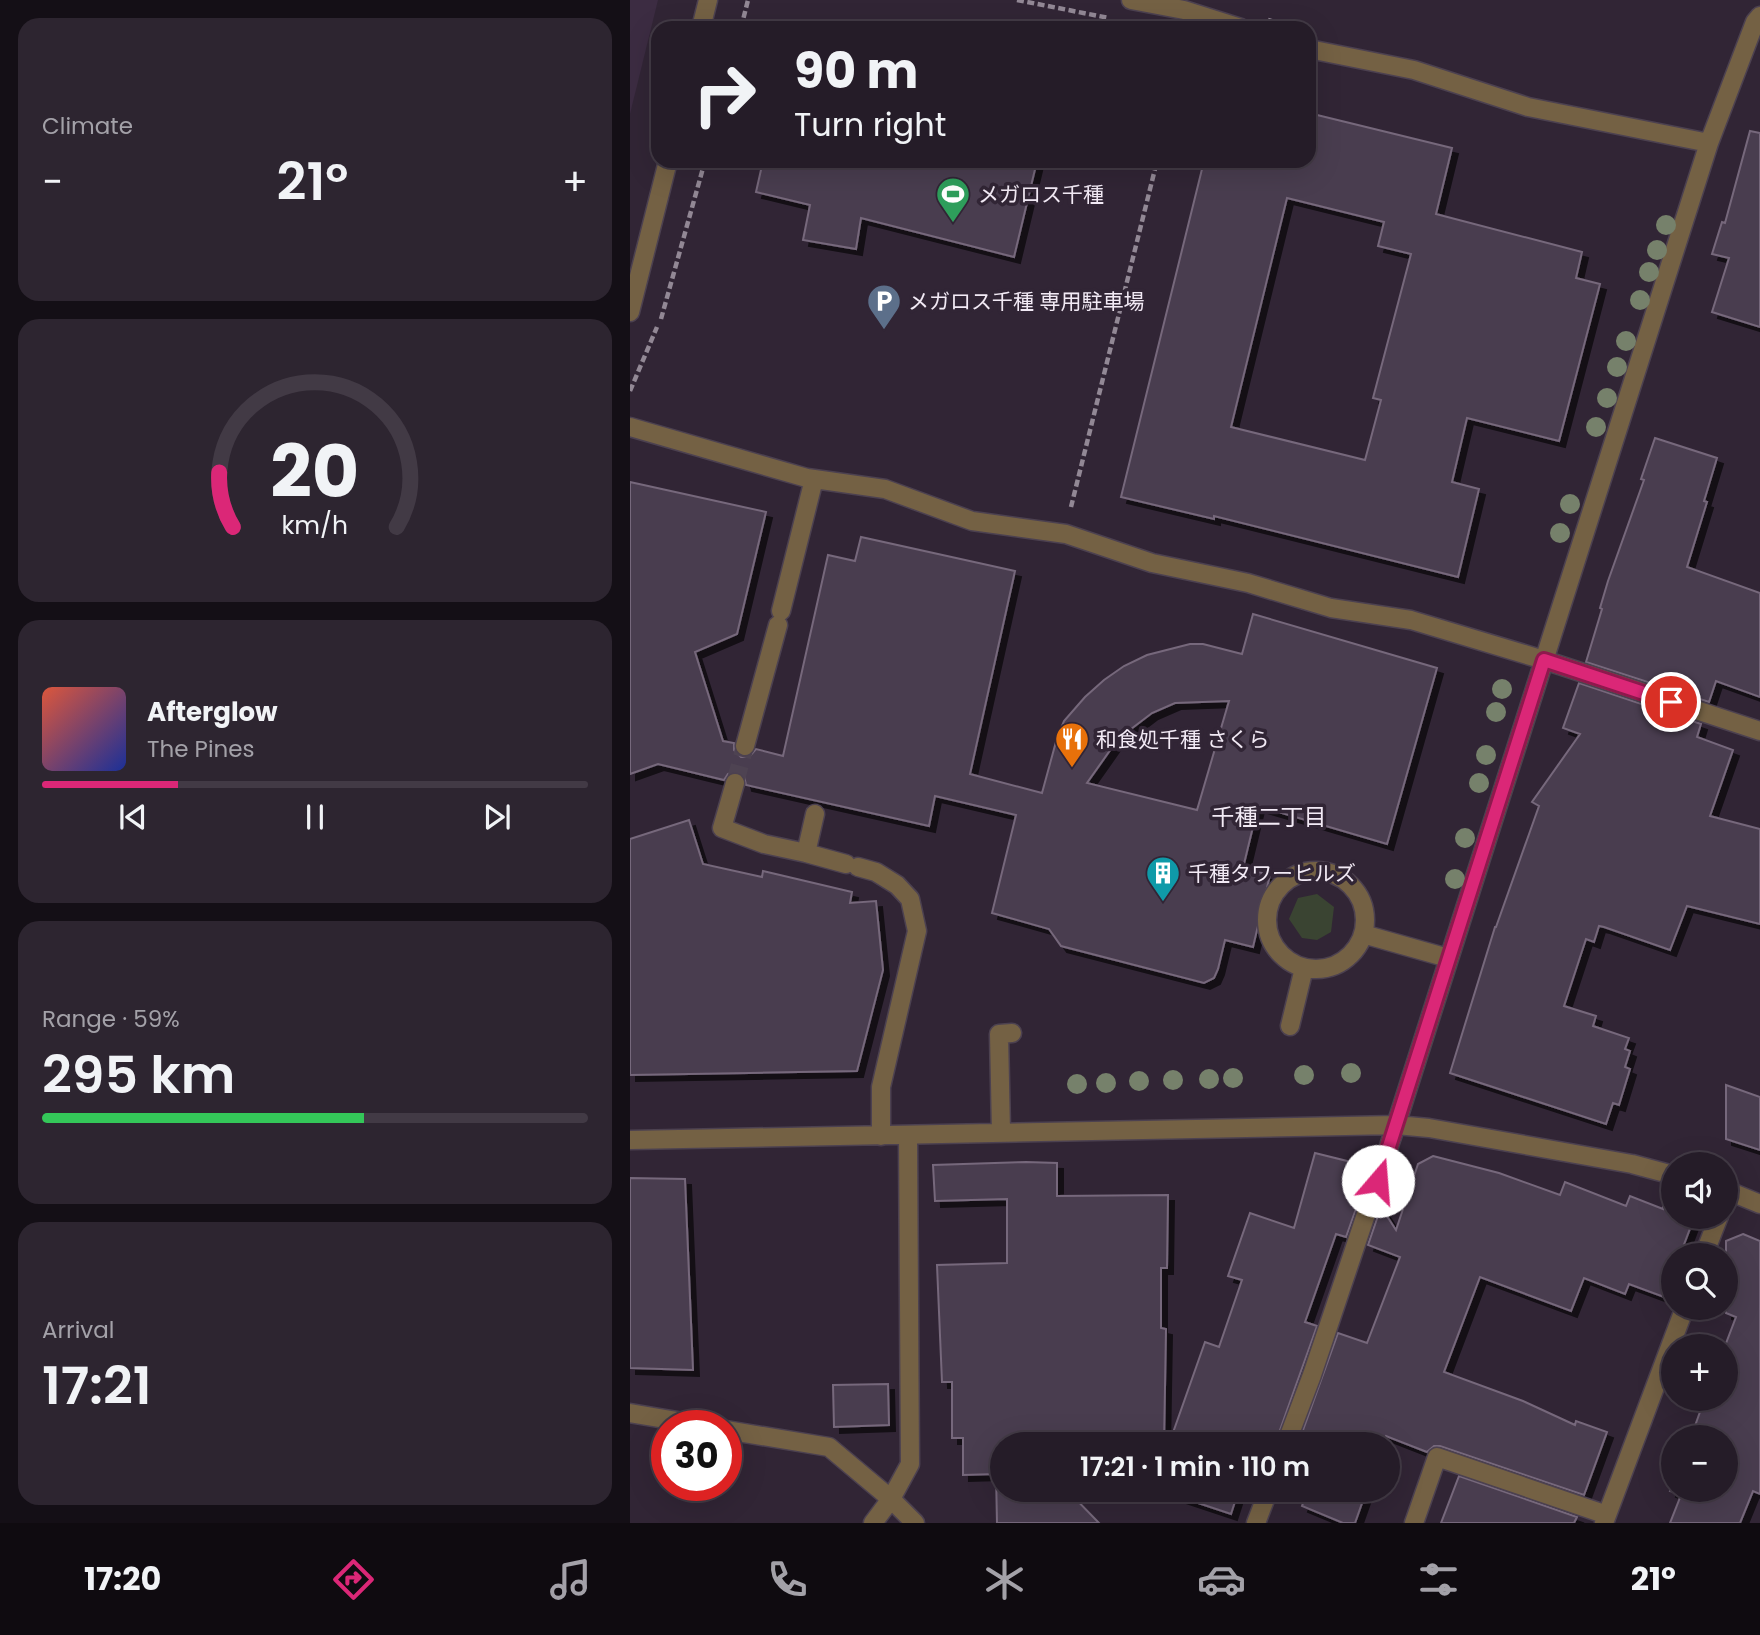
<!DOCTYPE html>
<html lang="en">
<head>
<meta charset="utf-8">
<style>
	body { margin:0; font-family:Poppins,"Noto Sans JP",sans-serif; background:#2d2530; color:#f1f3f6; height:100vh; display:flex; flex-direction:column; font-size:26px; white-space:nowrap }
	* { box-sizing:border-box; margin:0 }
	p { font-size:23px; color:#a3a1a8 }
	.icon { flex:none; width:38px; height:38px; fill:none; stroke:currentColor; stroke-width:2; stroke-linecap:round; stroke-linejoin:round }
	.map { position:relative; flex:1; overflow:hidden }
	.drawer { display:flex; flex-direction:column; gap:18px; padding:18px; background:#140f16; width:630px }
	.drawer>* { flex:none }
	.banner { position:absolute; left:21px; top:21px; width:665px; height:147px; border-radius:21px; box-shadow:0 7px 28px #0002,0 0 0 2px #423a45; background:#251c28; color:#f1f3f6; overflow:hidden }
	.controls { position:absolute; left:1031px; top:1152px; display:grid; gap:14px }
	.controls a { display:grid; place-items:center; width:77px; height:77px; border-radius:50%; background:#251c28; box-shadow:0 7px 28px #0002,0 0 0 2px #423a45; font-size:35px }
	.speed { position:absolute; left:21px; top:1410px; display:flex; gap:14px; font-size:35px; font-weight:700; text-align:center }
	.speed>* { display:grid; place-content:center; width:91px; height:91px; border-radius:50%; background:#251c28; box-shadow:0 7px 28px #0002,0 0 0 2px #423a45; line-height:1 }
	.speed .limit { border:10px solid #d22; background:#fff; color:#111 }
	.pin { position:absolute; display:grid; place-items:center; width:60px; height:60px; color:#fff; margin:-30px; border:4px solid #fff; border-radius:50%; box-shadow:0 2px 7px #0007 }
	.me { position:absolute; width:77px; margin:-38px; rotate:18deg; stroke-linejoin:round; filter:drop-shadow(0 0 5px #0008) }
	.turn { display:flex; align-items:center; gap:24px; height:147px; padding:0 28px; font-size:32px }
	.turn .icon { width:91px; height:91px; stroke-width:2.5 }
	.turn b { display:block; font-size:49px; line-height:60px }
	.big { font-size:52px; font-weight:600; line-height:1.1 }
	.drawer .card { flex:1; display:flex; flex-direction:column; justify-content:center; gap:10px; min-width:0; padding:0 24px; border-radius:21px; background:#2d2530 }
	.drawer .dial { align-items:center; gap:0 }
	.dial svg { height:182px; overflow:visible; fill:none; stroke:#423a45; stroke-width:7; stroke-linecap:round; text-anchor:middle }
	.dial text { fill:#f1f3f6; stroke:none }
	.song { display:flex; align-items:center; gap:21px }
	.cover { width:84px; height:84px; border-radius:10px; background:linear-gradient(135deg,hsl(10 70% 55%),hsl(230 70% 35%)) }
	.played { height:7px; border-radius:4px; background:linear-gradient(90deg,#db2777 25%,#423a45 25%) }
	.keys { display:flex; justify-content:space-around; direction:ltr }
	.heat { display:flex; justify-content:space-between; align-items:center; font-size:38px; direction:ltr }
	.charge { height:10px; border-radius:5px; background:linear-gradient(90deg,#34c759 59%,#423a45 0) }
	.trip { position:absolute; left:360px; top:1432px; width:410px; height:70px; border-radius:35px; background:#251c28; box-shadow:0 7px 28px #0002,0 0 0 2px #423a45; font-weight:600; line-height:70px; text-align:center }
	.menu { display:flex; height:112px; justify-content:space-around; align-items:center; background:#0f0b10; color:#a3a1a8 }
	.menu .icon { width:49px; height:49px }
	.menu .on { color:#db2777 }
	.menu b { font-size:32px; color:#f1f3f6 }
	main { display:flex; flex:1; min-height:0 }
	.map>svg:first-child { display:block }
	.built { fill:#3c2c42 }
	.green { fill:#3a4432 }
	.building { fill:#4a3d4f; stroke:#76687b; stroke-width:2; fill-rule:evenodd; filter:url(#shadow) }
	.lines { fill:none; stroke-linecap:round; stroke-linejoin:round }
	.minor-tunnel { stroke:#4e4352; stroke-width:18; stroke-dasharray:18 9; stroke-linecap:butt }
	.minor-casing { stroke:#4c4150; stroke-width:21 }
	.path { stroke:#928895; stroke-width:4.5; stroke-dasharray:7 3.5; stroke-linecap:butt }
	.minor { stroke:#746144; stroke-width:18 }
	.tree { fill:#76816b }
	.route-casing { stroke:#8e194d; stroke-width:18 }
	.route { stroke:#db2777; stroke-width:12 }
	.labels { text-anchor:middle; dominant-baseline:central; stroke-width:7; stroke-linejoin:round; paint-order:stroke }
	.poi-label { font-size:21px; fill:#f2eaf5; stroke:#312535; text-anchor:start }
	.neighbourhood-label { font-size:23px; fill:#f2eaf5; stroke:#312535 }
</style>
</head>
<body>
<main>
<section class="drawer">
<div class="card"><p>Climate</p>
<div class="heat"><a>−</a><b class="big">21°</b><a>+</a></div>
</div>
<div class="card dial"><svg viewBox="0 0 100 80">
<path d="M14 69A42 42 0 1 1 86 69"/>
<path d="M14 69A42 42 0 0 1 8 45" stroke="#db2777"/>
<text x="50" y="56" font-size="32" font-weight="700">20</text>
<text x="50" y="72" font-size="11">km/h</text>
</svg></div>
<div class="card">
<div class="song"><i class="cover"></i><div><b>Afterglow</b><p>The Pines</p></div></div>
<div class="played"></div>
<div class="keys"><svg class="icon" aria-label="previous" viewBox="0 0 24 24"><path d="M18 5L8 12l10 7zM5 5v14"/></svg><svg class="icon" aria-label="pause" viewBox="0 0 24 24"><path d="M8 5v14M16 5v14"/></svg><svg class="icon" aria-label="next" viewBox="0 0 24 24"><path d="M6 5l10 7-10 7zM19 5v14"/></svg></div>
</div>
<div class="card"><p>Range · 59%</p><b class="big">295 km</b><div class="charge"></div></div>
<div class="card"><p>Arrival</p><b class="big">17:21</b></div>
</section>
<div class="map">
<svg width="1130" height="1523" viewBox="0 0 1130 1523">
	<defs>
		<filter id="shadow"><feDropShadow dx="6" dy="6" stdDeviation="0" flood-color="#0009"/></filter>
	</defs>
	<rect width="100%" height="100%" fill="#312535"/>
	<!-- built -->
	<path class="built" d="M0 0H28L0 114Z"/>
	<!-- green -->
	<path class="green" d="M687 894 704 907 701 932 687 940 672 938 659 919 668 898Z"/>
	<!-- building -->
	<path class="building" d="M683 114 822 148 806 214 952 252 946 278 970 284 929 441 837 418 822 482 849 489 828 577 584 516V519L491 497 574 161H679V130ZM657 198 754 222 748 246 781 254 743 398 751 400 735 460 601 427Z
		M1120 131 1130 133V327L1082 312 1099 258 1082 254 1092 222 1095 223Z
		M133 161H407L384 257 231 218 226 249 173 240 180 205 126 192Z
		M1025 438 1087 458 1074 501 1077 502 1057 567 1130 593V697L1086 681 1079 702 956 662 972 609 970 608 978 581 1014 480 1011 479Z
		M0 482 136 512 107 634 65 652 93 741 104 743V750L111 757H119L126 749 153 756 198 555 225 561 231 537 385 571 340 774 412 793 427 738 434 721 455 697 474 680 494 666 517 655 560 644H573L612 654 623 614 807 668 757 844 628 806 613 868 640 875 623 947 595 940 588 969 584 978 574 983 431 946 419 929 362 913 386 815 305 796 299 826 116 785 114 776 107 772 98 774 94 780 28 764 0 774ZM599 701 567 810 457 783 488 739 522 713 545 703Z
		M949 683 1071 724 1067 737 1103 750 1080 816 1130 829V924L1057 906 1040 950 974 927 969 926 964 942 956 939 934 1006 966 1016 963 1026 999 1038 995 1049 1000 1051 995 1067 1000 1069 989 1105 983 1103 976 1124 820 1073 865 927H866L909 806 902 802 950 734 933 728Z
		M59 820 73 864 132 877 133 871 222 892 220 903 246 901 253 970 227 1071 0 1075V839Z
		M1096 1085 1130 1097V1150L1096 1139Z
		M685 1153 721 1162 735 1183 716 1237 706 1234 675 1322 687 1326 645 1444H539L575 1342 589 1347 612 1280 598 1276 620 1213 664 1228Z
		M803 1156 869 1173 930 1195 935 1182 996 1206 1000 1196 1033 1209V1207L1043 1211V1216L1064 1218 1050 1255H1043V1274L1034 1297 999 1284 995 1294 954 1278 941 1311 850 1277 814 1372 893 1401 945 1425 946 1421 977 1432 954 1495 810 1446H804L797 1452 756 1436 753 1444H668L708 1333 737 1343 770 1257 738 1245 751 1207 766 1230 788 1164Z
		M396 1162 427 1163V1196L538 1195 537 1268H531V1328L536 1329 534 1444H373V1489H436L469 1523H367L366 1474 333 1475V1438H322V1382H312L307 1265 377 1263V1199L305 1201 303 1165Z
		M0 1178 55 1179 63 1370 0 1368Z
		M1113 1234 1130 1241V1494L1123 1491 1110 1523H1040L1051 1495 1040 1491 1043 1483V1489H1096V1437H1061L1075 1398H1096L1095 1346 1106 1317 1096 1313V1241Z
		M258 1384 259 1425 204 1427 203 1385Z
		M829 1476 947 1517 944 1523H811Z
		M526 1489H609L601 1514Z
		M678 1489H737L725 1523H713L672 1506Z"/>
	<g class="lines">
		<!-- minor-tunnel -->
		<path class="minor-tunnel" d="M105 783 115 746"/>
		<!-- minor casing -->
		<g class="minor-casing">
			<path id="minor" d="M501 0 554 10 611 28
				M71 28 78 0
				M679 49 784 70 898 107 1079 143
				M0 312 38 161
				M0 427 177 478 255 489 342 521 436 534 522 563 618 583 701 608 781 620 914 660 1130 731
				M151 611 184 479
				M115 746 148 625
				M105 783 92 828 134 844 176 853
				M185 814 176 853 216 864
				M228 867 246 872 267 885 280 899 287 931 251 1087V1136
				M637 920a49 49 0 1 1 98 0a49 49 0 1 1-98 0Z
				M733 934 818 958
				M660 1026 674 968
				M371 1132 369 1034 382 1033
				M0 1140 766 1125 799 1128 1002 1164 1043 1175
				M1096 1190 1130 1204
				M1074 1255 1089 1216
				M0 1413 77 1426
				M96 1430 199 1447 261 1499 285 1523
				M656 1444 682 1375 766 1125 1079 143 1125 22 1130 16
				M243 1523 261 1499 280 1464 278 1136
				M626 1523 639 1489
				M784 1523 807 1457 977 1515
				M974 1523 1055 1307"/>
		</g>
		<!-- path -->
		<path class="path" d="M387 0 479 18
			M638 20 663 27
			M111 28 118 0
			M31 319 75 161
			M0 391 27 327
			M441 507 527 161"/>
		<!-- minor -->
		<use href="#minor" class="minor"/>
	</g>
	<!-- trees -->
	<g class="tree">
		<circle cx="1036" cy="225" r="10"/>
		<circle cx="1027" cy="250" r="10"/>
		<circle cx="1019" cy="272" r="10"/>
		<circle cx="1010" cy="300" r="10"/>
		<circle cx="996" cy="341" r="10"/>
		<circle cx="987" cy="367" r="10"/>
		<circle cx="977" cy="398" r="10"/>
		<circle cx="966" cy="427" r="10"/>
		<circle cx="940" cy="504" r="10"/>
		<circle cx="930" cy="533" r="10"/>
		<circle cx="872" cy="689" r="10"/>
		<circle cx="866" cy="712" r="10"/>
		<circle cx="856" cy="755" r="10"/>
		<circle cx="849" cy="783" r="10"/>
		<circle cx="835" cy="838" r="10"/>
		<circle cx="825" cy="879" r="10"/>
		<circle cx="721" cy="1073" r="10"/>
		<circle cx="674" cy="1075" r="10"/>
		<circle cx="603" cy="1078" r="10"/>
		<circle cx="579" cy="1079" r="10"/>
		<circle cx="543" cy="1080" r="10"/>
		<circle cx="509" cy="1081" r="10"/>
		<circle cx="476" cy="1083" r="10"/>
		<circle cx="447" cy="1084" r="10"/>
	</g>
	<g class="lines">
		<!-- route casing -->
		<g class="route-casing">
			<path id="route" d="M748 1181 914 660 1041 702"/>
		</g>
		<!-- route -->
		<use href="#route" class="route"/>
	</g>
	<!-- icons -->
	<defs>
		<g id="stadium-pin" transform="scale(1.75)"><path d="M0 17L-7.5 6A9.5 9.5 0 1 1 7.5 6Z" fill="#2e9e5b" stroke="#312535"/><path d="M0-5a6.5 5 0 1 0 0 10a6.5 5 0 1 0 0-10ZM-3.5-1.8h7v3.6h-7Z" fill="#fff"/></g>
		<g id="parking-pin" transform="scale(1.75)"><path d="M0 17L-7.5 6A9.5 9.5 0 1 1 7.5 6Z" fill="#5c6f8a" stroke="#312535"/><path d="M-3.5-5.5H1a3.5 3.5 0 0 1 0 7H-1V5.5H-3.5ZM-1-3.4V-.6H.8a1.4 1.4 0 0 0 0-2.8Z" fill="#fff"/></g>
		<g id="restaurant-pin" transform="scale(1.75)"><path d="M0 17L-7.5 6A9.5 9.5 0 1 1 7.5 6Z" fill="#e8710a" stroke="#312535"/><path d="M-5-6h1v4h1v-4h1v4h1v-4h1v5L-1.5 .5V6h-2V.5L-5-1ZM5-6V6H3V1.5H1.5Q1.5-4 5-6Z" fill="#fff"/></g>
		<g id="building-pin" transform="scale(1.75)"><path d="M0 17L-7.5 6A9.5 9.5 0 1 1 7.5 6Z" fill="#0f9aa8" stroke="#312535"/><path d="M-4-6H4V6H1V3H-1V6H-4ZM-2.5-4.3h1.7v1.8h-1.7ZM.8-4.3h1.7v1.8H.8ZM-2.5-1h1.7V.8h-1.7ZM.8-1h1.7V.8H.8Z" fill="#fff"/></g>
	</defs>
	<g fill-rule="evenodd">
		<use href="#stadium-pin" x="323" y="194"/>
		<use href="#parking-pin" x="254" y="301"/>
		<use href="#restaurant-pin" x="442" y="739"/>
		<use href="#building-pin" x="533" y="873"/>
	</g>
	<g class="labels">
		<!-- poi labels -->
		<g class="poi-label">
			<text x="348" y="194">メガロス千種</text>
			<text x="278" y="301">メガロス千種 専用駐車場</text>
			<text x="466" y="739">和食処千種 さくら</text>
			<text x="558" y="873">千種タワーヒルズ</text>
		</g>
		<!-- neighbourhood labels -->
		<g class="neighbourhood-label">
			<text x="639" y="817">千種二丁目</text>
		</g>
	</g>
</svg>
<div class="controls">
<a><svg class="icon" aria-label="sound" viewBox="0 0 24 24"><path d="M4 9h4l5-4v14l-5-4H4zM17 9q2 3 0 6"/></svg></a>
<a><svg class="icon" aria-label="search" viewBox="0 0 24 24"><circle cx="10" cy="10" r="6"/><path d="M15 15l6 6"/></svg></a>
<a>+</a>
<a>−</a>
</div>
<div class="speed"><div class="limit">30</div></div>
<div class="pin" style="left:1041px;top:702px;background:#d93025"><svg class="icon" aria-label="arrive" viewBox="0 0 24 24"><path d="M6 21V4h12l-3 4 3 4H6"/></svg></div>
<svg class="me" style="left:748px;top:1181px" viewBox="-20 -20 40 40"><circle r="19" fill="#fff"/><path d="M0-13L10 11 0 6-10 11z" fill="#db2777"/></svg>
<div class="trip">17:21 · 1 min · 110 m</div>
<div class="banner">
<div class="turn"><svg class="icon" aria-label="right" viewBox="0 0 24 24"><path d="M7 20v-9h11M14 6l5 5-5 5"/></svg><div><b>90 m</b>Turn right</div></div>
</div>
</div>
</main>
<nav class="menu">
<b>17:20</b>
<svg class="icon on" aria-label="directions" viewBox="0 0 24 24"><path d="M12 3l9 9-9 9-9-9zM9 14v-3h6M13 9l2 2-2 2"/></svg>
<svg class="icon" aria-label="music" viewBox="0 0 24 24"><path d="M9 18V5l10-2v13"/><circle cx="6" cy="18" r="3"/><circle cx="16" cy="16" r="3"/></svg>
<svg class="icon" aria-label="phone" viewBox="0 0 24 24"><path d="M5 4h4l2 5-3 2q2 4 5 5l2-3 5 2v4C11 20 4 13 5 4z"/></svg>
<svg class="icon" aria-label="climate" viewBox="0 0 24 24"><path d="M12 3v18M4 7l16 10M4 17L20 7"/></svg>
<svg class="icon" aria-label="car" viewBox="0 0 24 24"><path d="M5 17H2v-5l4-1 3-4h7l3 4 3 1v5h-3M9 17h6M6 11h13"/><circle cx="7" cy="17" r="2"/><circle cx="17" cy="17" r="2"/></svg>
<svg class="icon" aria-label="filters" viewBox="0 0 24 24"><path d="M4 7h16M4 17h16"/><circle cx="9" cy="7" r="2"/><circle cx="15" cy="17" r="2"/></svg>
<b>21°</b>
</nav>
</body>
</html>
